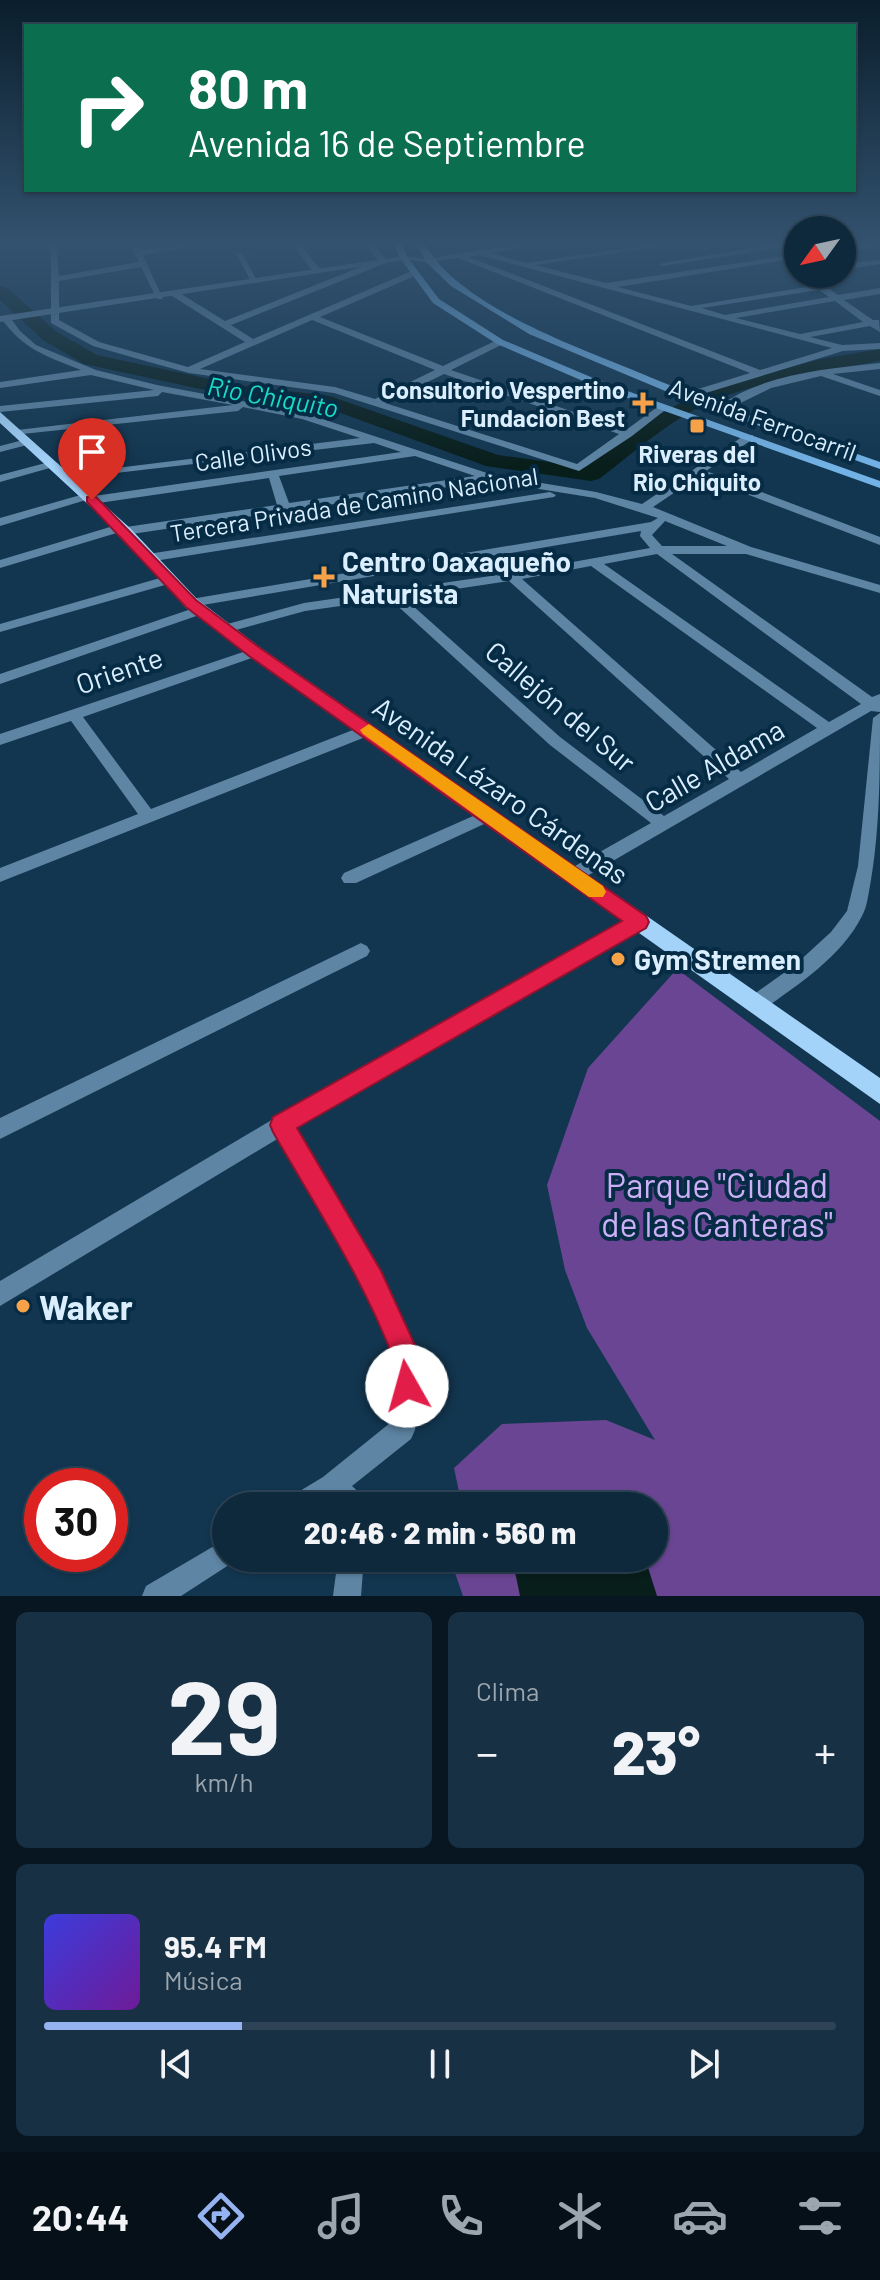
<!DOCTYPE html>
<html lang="es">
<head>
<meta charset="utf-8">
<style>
	body { margin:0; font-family:Barlow,sans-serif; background:#173043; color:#f1f3f6; height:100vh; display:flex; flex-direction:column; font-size:30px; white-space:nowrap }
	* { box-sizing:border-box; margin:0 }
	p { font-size:26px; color:#9ba6af }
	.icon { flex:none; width:44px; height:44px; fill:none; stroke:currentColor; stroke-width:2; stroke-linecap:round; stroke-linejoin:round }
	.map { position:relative; height:1596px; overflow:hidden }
	.side { display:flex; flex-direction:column; gap:16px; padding:16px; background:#081621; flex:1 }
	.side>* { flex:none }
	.guide { position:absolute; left:24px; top:24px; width:832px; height:168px; border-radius:0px; box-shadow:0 2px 6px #0004,0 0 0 2px #2e4456; background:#0b6e4f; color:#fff; overflow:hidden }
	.needle { width:52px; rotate:237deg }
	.controls { position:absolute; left:784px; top:216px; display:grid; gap:16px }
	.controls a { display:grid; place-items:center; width:72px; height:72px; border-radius:50%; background:#0e283c; box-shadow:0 2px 6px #0004,0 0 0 2px #2e4456; font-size:40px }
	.speed { position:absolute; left:24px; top:1468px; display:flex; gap:16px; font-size:40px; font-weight:700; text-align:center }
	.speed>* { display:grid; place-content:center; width:104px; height:104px; border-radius:50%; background:#0e283c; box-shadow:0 2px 6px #0004,0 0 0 2px #2e4456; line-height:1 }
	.speed .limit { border:12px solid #d22; background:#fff; color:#111 }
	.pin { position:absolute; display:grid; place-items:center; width:68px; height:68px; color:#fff; margin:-82px -34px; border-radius:50% 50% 50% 0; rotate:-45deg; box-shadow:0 0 8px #0007 }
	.pin .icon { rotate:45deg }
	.me { position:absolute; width:88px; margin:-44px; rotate:353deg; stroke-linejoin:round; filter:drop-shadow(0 0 6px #0008) }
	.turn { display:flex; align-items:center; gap:28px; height:168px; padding:0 32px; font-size:36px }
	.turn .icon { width:104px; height:104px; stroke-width:2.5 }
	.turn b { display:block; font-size:56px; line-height:68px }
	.big { font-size:60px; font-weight:800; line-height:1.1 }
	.side .card { flex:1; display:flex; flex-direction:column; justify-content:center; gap:12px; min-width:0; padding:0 28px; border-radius:12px; background:#173043 }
	.side .dial { align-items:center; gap:0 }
	.dial b { font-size:104px; line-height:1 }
	.song { display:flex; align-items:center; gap:24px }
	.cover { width:96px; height:96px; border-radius:12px; background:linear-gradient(135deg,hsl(240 70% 55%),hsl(280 70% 35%)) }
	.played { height:8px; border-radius:4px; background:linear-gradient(90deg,#95b2f1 25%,#2e4456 25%) }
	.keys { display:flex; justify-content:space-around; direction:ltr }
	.heat { display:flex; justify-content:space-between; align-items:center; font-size:44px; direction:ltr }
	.side .tiles { flex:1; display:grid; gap:16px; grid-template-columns:1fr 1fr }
	.card:last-child { grid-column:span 2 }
	.trip { position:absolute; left:212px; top:1492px; width:456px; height:80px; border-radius:40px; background:#0e283c; box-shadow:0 2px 6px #0004,0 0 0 2px #2e4456; font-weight:800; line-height:80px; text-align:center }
	.tabs { display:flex; height:128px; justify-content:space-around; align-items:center; background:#061018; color:#9ba6af }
	.tabs .icon { width:56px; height:56px }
	.tabs .on { color:#95b2f1 }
	.tabs b { font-size:36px; color:#f1f3f6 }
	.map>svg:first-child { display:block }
	.green { fill:#6a4593 }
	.water { fill:#081e1b }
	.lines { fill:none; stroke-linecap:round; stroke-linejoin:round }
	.river { fill:#081e1b; fill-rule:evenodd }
	.minor { fill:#5e85a4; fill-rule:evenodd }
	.tertiary { fill:#5e85a4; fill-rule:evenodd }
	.secondary { fill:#73b2e5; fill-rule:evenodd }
	.primary { fill:#a4d3fa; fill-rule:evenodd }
	.route { fill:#e11d48; stroke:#92132f; stroke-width:2 }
	.slow { fill:#f59e0b }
	.poi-dot { fill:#f7a148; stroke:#062c45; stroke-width:3 }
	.labels { text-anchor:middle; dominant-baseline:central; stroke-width:8; stroke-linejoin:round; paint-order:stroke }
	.far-poi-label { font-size:24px; font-weight:bold; fill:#daeefe; stroke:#062c45; text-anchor:end }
	.far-street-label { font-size:24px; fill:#daeefe; stroke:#062c45 }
	.far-water-label { font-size:26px; font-style:italic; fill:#1adbc8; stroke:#062c45 }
	.poi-label { font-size:28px; font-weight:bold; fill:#daeefe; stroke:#062c45; text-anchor:start }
	.street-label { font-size:28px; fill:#daeefe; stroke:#062c45 }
	.near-park-label { font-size:34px; fill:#cdaff6; stroke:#062c45 }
	.near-poi-label { font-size:34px; font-weight:bold; fill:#daeefe; stroke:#062c45; text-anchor:start }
</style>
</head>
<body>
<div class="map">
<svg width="880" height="1596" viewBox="0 0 880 1596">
	<rect width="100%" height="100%" fill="#123650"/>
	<!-- green -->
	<path class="green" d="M677 969 880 1121V1596H463L454 1570 461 1558H654V1506H462L454 1468 502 1424 606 1420 655 1440 587 1328 565 1270 547 1185 588 1068Z"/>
	<!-- water -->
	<path class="water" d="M534 1558H645L657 1596H520L514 1567Z"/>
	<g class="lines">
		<!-- river -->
		<path class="river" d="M0 286 6 287 57 332 97 355 238 385 330 396 498 455 586 467 655 417 702 391 821 359 880 349V361C830 369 764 381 717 399 674 416 636 451 599 479L591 481 486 466 327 408 238 397 84 364 43 340 0 300Z"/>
		<!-- minor -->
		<path class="minor" d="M48 243H56L59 276 139 262 129 243H137L141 250 204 243 200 245 143 255 163 299H157L141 267 59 281V320L99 342 188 367 245 342 172 296V292H178L225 321 378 260 364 243H372L386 259V263L231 325 253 339 414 270 417 271V275L320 317 443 366 497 340H503V344L451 370 626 430 660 405 669 407 632 436 579 471 334 393 189 373 149 362 93 346 51 323V258ZM312 320 435 370 375 399 335 387 200 369ZM444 374 619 434 577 464 385 403Z
			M291 243H299L320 269V273H314Z
			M532 243H550L491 253 526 263 664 243H683L535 265 606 283 798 254V258L618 287 691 306 813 286 799 276 798 274H808L838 295 880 288V294L844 300 873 320H879L880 332 870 326 810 337 842 345 880 343V349L843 351 686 399 682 398V394L750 373 458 258 429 262 425 260 457 253ZM479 255 832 348 760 370 469 257ZM819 290 829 297 725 315 702 308ZM835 301 863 322 800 334 736 318Z
			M782 243H798V245L662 266 658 264Z
			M880 243V246L842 252V248Z
			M236 253H242L258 283H252Z
			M880 260V264L842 270V264Z
			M3 316H9L20 331 36 345 96 370 157 385 304 413 493 475 596 492 642 504 745 435H753V439L706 471 880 537V545L699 476 653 507 751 547 880 585V593L746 554H672L872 697 880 694V712L871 711 580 880H568L565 875 568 870 651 823 550 745 390 599 305 611 225 633 218 629 220 626 304 603 512 573 650 548 640 536 641 531 191 607 184 603 191 599 651 522 658 518 595 498 489 481 125 535 120 532 0 568V560L120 524 126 527 277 505 269 478 92 504 86 500 0 526V518L84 494H92L94 496 401 452 374 443 64 479V475L68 474 360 438 302 419 243 407 238 411 13 435 12 433 17 430 233 405 162 392 158 396 0 412V406L154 390 91 375 0 388V382L81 370C46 356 24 350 1 318ZM415 456 475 476 289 503 279 476ZM665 521 727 546H662L652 535ZM657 554 861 704 829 722 604 564ZM591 566 817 728 741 772 522 579ZM509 581 729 779 664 816 560 737 403 597Z
			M880 363V369L833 374 880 390V396L821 376 771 388 724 411 715 409C760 374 825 369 880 363Z
			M27 439 32 442 31 444 0 452V446Z
			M53 461 59 464 57 466 0 482V475Z
			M550 492 556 495 554 497 148 562 142 558 148 554Z
			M167 576 172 577V583L0 632V624Z
			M200 606 205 607V613L0 684V674Z
			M255 648 260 649 262 652 260 655 83 717 151 809 363 726H373L376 730 373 734 0 882V868L138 814 71 721 0 745V734Z
			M880 713C880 771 880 830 870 886 868 896 867 907 862 916 842 956 799 984 764 1009L757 1011 750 1009 748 1003 750 997 795 965 831 932 847 911 858 866 873 718Z
			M489 809 495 811 497 815 495 819 356 883H344L341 878 344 873Z
			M361 943 367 946 370 951 367 956 0 1139V1118Z
			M282 1115 289 1118 380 1272 421 1364 415 1430 411 1439 352 1486 364 1497 368 1506H335L330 1502 323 1506H286L290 1497 323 1477 390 1423 397 1364 364 1288 275 1132 272 1125 275 1118Z
			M226 1539V1558H237L235 1561 181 1596H142L146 1586Z
			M338 1558H364L361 1596H333Z"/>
		<!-- tertiary -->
		<path class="tertiary" d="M404 256 433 260 429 262 404 260 0 322V316Z
			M639 915 645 917 648 922 645 927 289 1132 0 1306V1281L275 1118Z"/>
		<!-- secondary -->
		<path class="secondary" d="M393 243H401L408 258 439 299 503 340 605 383 880 481V488L597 387 497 344 433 303 400 258Z
			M416 243H424C457 303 566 343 628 368 711 403 796 432 880 462V469L682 398 529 334 451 286 426 262Z"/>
		<!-- primary -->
		<path class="primary" d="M0 412 130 528 197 599 261 648 880 1078V1104L249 656 185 607 120 534 0 423Z"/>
	</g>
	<!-- sky -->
	<linearGradient id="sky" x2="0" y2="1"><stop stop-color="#0a1e2c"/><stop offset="0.52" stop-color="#33526f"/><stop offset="1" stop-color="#33526f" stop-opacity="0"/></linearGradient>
	<rect width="880" height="466" fill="url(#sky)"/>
	<!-- route -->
	<path class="route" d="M92 496 96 497 196 600 260 648 646 916 649 922 646 928 297 1128 381 1271 419 1354 423 1364 417 1396 407 1400 397 1396C392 1383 398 1372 394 1360 364 1280 316 1207 273 1132L270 1125 273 1117 622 921 249 656 186 607 87 502V497Z"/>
	<!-- slow -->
	<path class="slow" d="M369 724 603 886 606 892 603 897H589L363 734 360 730Z"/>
	<!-- markers -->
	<g class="poi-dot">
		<path d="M639 391h8v8h8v8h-8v8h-8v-8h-8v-8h8z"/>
		<rect x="689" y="418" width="16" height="16" rx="4"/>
		<path d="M320 565h8v8h8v8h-8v8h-8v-8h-8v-8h8z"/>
		<circle cx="618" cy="959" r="8"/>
		<circle cx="23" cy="1306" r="8"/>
	</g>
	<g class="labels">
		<!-- far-poi labels -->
		<g class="far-poi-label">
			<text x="625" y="389">Consultorio Vespertino<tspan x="625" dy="28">Fundacion Best</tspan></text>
			<text x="697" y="453" text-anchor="middle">Riveras del<tspan x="697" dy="28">Rio Chiquito</tspan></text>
		</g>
		<!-- far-street labels -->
		<g class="far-street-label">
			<text transform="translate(763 419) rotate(20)">Avenida Ferrocarril</text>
			<text transform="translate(253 454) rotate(-8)">Calle Olivos</text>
			<text transform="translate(354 504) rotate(-9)">Tercera Privada de Camino Nacional</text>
		</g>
		<!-- far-water labels -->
		<g class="far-water-label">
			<text transform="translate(273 396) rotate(10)">Rio Chiquito</text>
		</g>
		<!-- poi labels -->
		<g class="poi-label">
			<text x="342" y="561">Centro Oaxaqueño<tspan x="342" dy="32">Naturista</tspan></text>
			<text x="634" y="959">Gym Stremen</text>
		</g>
		<!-- street labels -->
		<g class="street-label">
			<text transform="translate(119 670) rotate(-19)">Oriente</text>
			<text transform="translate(561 706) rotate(40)">Callejón del Sur</text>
			<text transform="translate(714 765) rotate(-30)">Calle Aldama</text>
			<text transform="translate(501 790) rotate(35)">Avenida Lázaro Cárdenas</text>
		</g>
		<!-- near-park labels -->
		<g class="near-park-label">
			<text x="717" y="1184">Parque "Ciudad<tspan x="717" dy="39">de las Canteras"</tspan></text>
		</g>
		<!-- near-poi labels -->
		<g class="near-poi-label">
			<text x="39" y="1306">Waker</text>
		</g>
	</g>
</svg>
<div class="controls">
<a><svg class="needle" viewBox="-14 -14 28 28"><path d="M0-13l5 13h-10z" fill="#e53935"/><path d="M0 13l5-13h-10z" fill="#9ba6af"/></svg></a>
</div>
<div class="speed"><div class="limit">30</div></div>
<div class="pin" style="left:92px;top:500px;background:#d93025"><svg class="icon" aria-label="arrive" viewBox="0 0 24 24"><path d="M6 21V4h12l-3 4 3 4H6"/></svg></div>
<svg class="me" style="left:407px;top:1386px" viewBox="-20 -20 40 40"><circle r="19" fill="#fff"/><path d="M0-13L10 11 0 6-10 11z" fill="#e11d48"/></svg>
<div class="trip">20:46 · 2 min · 560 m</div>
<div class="guide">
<div class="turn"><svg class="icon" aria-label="right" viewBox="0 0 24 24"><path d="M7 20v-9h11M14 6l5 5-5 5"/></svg><div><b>80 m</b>Avenida 16 de Septiembre</div></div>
</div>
</div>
<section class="side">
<div class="tiles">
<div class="card dial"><b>29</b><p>km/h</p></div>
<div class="card"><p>Clima</p>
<div class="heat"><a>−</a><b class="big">23°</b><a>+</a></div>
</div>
<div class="card">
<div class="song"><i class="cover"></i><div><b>95.4 FM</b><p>Música</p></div></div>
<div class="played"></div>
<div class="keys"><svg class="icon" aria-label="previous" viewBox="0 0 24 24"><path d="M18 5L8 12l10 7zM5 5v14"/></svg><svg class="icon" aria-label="pause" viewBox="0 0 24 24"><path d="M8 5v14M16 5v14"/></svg><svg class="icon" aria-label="next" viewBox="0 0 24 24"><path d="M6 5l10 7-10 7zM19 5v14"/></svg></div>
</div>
</div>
</section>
<nav class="tabs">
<b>20:44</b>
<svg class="icon on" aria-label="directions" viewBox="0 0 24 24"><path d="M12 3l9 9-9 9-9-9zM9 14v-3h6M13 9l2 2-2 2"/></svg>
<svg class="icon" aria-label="music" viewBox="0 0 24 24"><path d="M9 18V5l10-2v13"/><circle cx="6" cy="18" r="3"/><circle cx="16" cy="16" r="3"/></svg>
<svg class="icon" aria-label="phone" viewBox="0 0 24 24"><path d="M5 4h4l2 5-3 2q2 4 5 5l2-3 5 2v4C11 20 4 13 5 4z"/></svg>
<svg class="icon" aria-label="climate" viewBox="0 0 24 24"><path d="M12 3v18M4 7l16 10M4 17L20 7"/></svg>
<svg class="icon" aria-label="car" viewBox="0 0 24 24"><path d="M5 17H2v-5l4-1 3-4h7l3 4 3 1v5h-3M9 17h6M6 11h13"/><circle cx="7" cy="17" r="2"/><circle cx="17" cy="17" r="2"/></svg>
<svg class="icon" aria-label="filters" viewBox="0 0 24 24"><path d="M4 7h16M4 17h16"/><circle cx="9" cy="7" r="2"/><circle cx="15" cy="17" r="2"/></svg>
</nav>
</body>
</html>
